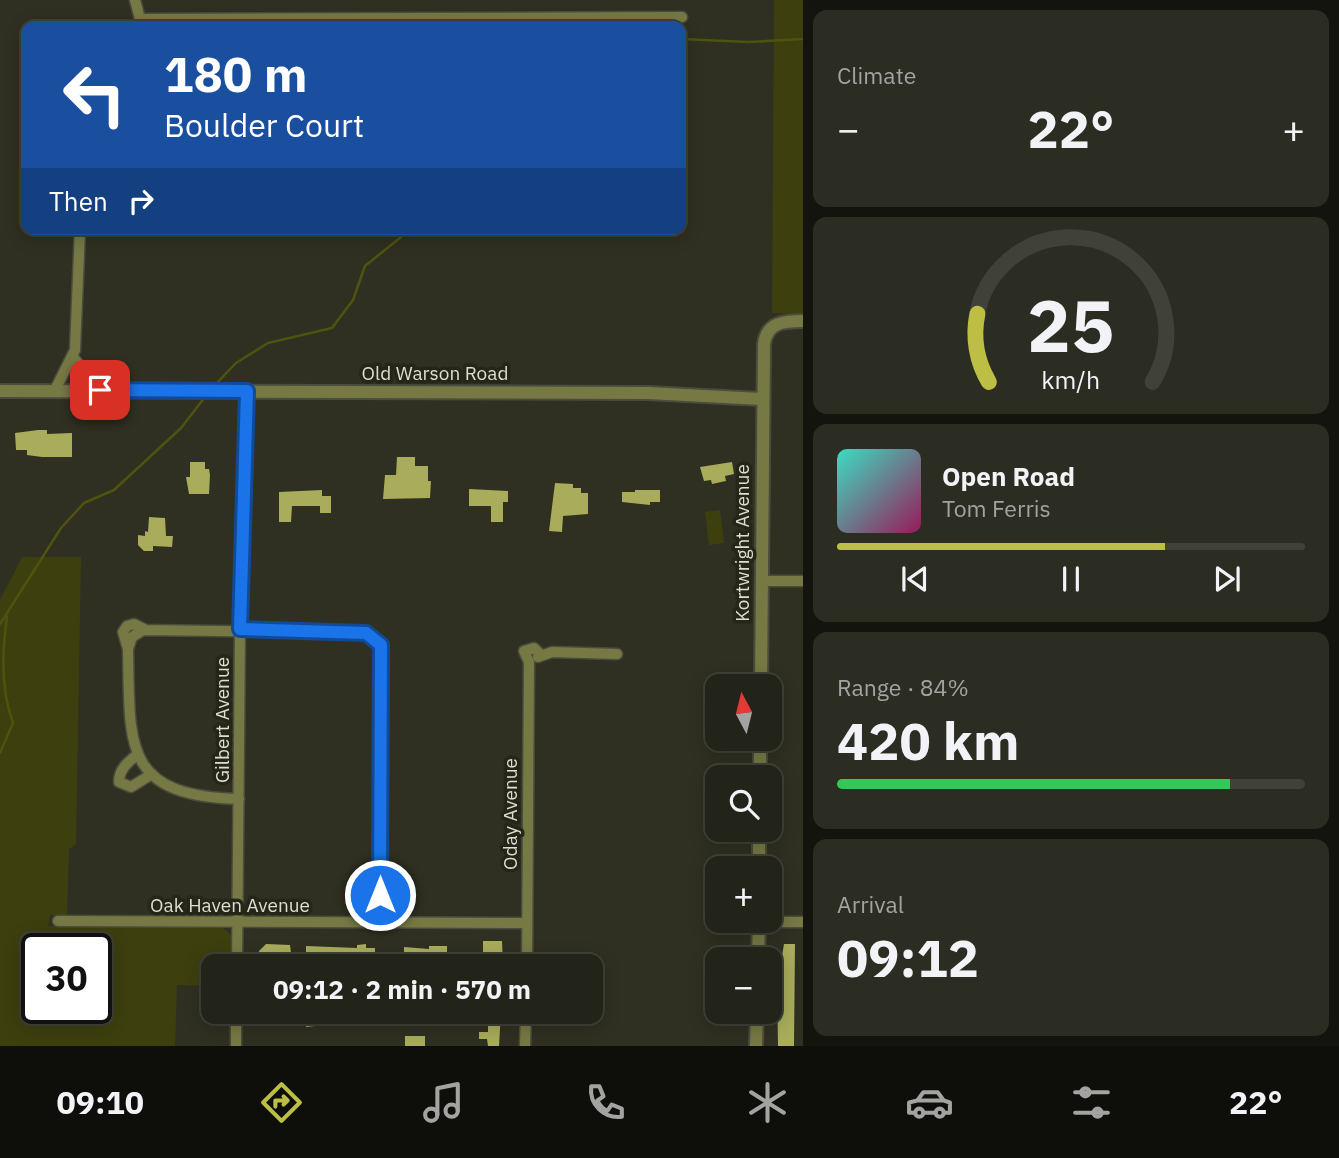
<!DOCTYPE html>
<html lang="en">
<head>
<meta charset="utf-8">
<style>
	body { margin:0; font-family:"IBM Plex Sans",sans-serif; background:#2b2c22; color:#f1f3f6; height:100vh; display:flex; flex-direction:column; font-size:26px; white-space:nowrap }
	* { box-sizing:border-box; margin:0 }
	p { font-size:23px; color:#a3a4a2 }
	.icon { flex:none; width:38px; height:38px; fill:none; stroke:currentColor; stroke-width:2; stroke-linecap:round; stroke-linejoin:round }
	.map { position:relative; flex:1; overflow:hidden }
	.sheet { display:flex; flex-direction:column; gap:10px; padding:10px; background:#13140e; width:536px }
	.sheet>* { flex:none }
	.banner { position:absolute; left:21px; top:21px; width:665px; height:214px; border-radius:14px; box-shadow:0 4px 18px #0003,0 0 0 2px #404138; background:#1a4fa0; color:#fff; overflow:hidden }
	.needle { width:46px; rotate:353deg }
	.fabs { position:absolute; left:705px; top:674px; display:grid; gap:14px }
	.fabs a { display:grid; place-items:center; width:77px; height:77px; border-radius:14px; background:#232419; box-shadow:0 4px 18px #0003,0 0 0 2px #404138; font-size:35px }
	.speed { position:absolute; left:21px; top:933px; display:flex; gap:14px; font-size:35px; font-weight:700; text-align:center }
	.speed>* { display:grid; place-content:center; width:91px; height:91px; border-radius:50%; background:#232419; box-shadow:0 4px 18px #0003,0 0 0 2px #404138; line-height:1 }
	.speed .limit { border:4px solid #111; border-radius:10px; background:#fff; color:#111 }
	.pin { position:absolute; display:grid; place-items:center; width:60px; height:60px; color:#fff; margin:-30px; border-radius:14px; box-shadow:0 4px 10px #0006 }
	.me { position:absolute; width:77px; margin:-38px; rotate:0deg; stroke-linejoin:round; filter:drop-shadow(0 0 5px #0008) }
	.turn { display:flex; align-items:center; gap:24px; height:147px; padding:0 28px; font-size:32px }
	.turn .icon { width:91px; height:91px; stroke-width:2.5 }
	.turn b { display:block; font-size:49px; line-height:60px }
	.then { display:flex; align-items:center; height:66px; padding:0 28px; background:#0003; gap:14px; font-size:26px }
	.big { font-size:52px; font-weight:700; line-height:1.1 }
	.sheet .tile { flex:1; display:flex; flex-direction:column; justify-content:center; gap:10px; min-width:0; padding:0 24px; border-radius:14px; background:#2b2c22 }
	.sheet .dial { align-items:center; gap:0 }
	.dial svg { height:182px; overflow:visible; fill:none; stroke:#404138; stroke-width:7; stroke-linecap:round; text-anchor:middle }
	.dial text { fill:#f1f3f6; stroke:none }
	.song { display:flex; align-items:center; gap:21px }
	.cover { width:84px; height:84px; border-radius:10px; background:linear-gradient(135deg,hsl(170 70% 55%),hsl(330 70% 35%)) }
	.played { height:7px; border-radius:4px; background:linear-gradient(90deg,#bcbf44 70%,#404138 70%) }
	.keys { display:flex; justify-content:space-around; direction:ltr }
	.heat { display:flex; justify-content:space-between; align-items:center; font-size:38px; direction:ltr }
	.charge { height:10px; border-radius:5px; background:linear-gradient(90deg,#34c759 84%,#404138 0) }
	.trip { position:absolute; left:201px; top:954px; width:402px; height:70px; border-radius:14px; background:#232419; box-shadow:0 4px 18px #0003,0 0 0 2px #404138; font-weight:700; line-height:70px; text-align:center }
	.tab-bar { display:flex; height:112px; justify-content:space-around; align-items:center; background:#0e0e0a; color:#a3a4a2 }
	.tab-bar .icon { width:49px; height:49px }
	.tab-bar .active { color:#bcbf44 }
	.tab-bar b { font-size:32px; color:#f1f3f6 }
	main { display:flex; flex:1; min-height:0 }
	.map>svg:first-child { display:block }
	.green { fill:#3e3f0f; fill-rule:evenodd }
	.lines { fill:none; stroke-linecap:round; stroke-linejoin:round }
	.stream { stroke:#505210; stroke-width:2.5 }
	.building { fill:#a9ac5b }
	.minor-casing { stroke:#4b4c3d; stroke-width:13 }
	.tertiary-casing { stroke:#4b4c3d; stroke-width:16 }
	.minor { stroke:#767944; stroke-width:10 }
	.tertiary { stroke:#767944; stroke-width:12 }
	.route-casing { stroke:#114b97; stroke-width:18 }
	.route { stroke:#1a73e8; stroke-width:12 }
	.labels { text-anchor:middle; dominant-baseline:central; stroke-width:7; stroke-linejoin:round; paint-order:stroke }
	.street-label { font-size:19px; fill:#dcddd3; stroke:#262618 }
</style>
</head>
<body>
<main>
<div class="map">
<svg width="804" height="1046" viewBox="0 0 804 1046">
	<rect width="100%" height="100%" fill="#2f3021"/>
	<!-- green -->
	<path class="green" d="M774 0H803V314L772 313Z
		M720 510 724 543 709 545 705 512Z
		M22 557H81L76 844 69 849 67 916 50 915 48 926 223 928 232 936 231 966H214L213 986 177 985 175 1046H0V600ZM96 948V1008H37V948Z"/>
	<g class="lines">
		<!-- stream -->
		<path class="stream" d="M681 39 749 42 804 39
			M214 386 236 363 268 343 332 328 353 300 365 266 411 229
			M0 624 61 528 84 503 114 490 181 428 205 397
			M0 753 13 723C1 691 2 651 7 617"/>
	</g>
	<!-- building -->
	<path class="building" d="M38 430H47V434L72 433V457H42L27 455V450H16L15 433Z
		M397 457H415V466H428V481H431L430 498 383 499 385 475H396Z
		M190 462H205V469H209L210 475 209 494H189L186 477H190Z
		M732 462 734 474 725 476 726 481 712 484 711 480 704 481 700 467Z
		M555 483 573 484V488H581V493H588V514L563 516 562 532 549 531Z
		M469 489 508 491V502H503V522H491V506H469Z
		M322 490V496H331V513H320V506H292L291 522H279V492Z
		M635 490H660V502H650V505L622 502V492H635Z
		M149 517 165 518 166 536H173L172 547 153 546V551H144L138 545V535L145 536V531L148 532Z
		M483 941H502L503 966H489V954H483Z
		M266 944 290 945 291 953 306 952V946L357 948V945L366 944V948H375V966H342L332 964V961L287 966V960L258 966 259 951Z
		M784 944H795L794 1046H778L777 983H779L778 956H782Z
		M429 946H447V965L404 966V947L429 949Z
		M260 1012H291L292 1022 260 1023Z
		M330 1012H375V1019L324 1022V1025L306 1027V1014Z
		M488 1012H501L499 1046H488L487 1039H479V1032H488Z
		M405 1036H425V1046H405Z"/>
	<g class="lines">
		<!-- minor casing -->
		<g class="minor-casing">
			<path id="minor" d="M135 0 140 19 138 26
				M140 19 682 17
				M73 357 100 390
				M55 390 75 350 80 229
				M762 581H804
				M128 649 123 632 127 626 134 624 146 630
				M538 657 552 652 617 654
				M138 754C128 762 119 769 119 782L131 787 152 774
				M239 799C122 796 130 745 128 649L132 637 143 630 366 633 381 645 380 923
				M58 921 527 923
				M758 922H804
				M237 966 240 629 247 391
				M527 966 529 662 524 651 534 648 541 655
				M236 1046V1012
				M525 1046 526 1012"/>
		</g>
		<!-- tertiary casing -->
		<g class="tertiary-casing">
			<path id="tertiary" d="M0 391 648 393 761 399
				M761 686 764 344C767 322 784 321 804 321
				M760 777V738
				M759 868V830
				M758 959 759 920
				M756 1046 757 1012"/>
		</g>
		<!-- minor -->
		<use href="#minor" class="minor"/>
		<!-- tertiary -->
		<use href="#tertiary" class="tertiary"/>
	</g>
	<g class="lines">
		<!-- route casing -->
		<g class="route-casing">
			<path id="route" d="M100 390 247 391 240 629 366 633 381 645 380 895"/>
		</g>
		<!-- route -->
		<use href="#route" class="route"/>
	</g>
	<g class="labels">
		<!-- street labels -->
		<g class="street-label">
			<text x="435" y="373">Old Warson Road</text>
			<text transform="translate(742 543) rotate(-90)">Kortwright Avenue</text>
			<text transform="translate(222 720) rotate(-90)">Gilbert Avenue</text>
			<text transform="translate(510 814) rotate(-90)">Oday Avenue</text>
			<text x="230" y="905">Oak Haven Avenue</text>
		</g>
	</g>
</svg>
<div class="fabs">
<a><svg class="needle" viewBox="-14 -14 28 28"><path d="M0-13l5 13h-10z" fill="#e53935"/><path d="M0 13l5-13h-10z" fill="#a3a4a2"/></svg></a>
<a><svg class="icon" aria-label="search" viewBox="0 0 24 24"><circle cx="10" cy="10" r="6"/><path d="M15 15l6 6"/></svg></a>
<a>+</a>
<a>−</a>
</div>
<div class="speed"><div class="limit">30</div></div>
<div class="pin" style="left:100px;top:390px;background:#d93025"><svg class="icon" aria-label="arrive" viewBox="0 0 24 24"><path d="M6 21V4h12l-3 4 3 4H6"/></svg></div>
<svg class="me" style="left:380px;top:895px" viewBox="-20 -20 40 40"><circle r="17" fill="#1a73e8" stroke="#fff" stroke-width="3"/><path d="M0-11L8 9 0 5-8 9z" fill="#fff"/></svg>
<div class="trip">09:12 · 2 min · 570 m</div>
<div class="banner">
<div class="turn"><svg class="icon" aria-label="left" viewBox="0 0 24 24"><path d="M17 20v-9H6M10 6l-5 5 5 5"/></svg><div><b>180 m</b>Boulder Court</div></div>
<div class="then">Then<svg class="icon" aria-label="right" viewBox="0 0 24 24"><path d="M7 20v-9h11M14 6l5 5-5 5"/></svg></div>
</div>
</div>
<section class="sheet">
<div class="tile"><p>Climate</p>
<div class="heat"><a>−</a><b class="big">22°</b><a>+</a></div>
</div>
<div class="tile dial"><svg viewBox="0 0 100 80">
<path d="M14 69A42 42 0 1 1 86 69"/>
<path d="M14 69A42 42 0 0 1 9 39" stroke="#bcbf44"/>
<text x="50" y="56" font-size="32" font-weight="700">25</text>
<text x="50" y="72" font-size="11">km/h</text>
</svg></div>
<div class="tile">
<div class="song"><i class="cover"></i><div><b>Open Road</b><p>Tom Ferris</p></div></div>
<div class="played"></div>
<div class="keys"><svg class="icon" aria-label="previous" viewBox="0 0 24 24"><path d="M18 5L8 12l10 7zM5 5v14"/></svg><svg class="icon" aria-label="pause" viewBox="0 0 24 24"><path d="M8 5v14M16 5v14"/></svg><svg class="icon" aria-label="next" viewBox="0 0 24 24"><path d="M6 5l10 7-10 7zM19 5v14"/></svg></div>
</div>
<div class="tile"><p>Range · 84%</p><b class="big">420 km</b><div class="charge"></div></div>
<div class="tile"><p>Arrival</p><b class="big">09:12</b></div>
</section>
</main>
<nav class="tab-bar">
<b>09:10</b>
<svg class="icon active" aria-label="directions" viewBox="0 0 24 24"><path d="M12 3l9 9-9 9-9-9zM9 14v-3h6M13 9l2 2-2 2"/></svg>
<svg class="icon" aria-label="music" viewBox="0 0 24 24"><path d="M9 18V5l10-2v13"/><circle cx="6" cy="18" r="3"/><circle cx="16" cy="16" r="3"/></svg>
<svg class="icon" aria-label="phone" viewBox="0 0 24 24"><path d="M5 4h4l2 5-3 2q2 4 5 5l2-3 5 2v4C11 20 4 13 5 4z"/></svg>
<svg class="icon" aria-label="climate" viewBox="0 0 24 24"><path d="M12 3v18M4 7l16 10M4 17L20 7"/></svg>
<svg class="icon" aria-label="car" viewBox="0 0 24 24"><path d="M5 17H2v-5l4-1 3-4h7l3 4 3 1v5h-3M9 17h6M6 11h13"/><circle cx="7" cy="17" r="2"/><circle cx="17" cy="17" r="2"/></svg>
<svg class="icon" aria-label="filters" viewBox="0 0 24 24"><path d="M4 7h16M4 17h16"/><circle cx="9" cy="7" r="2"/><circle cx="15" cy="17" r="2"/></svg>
<b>22°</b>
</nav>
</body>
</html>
